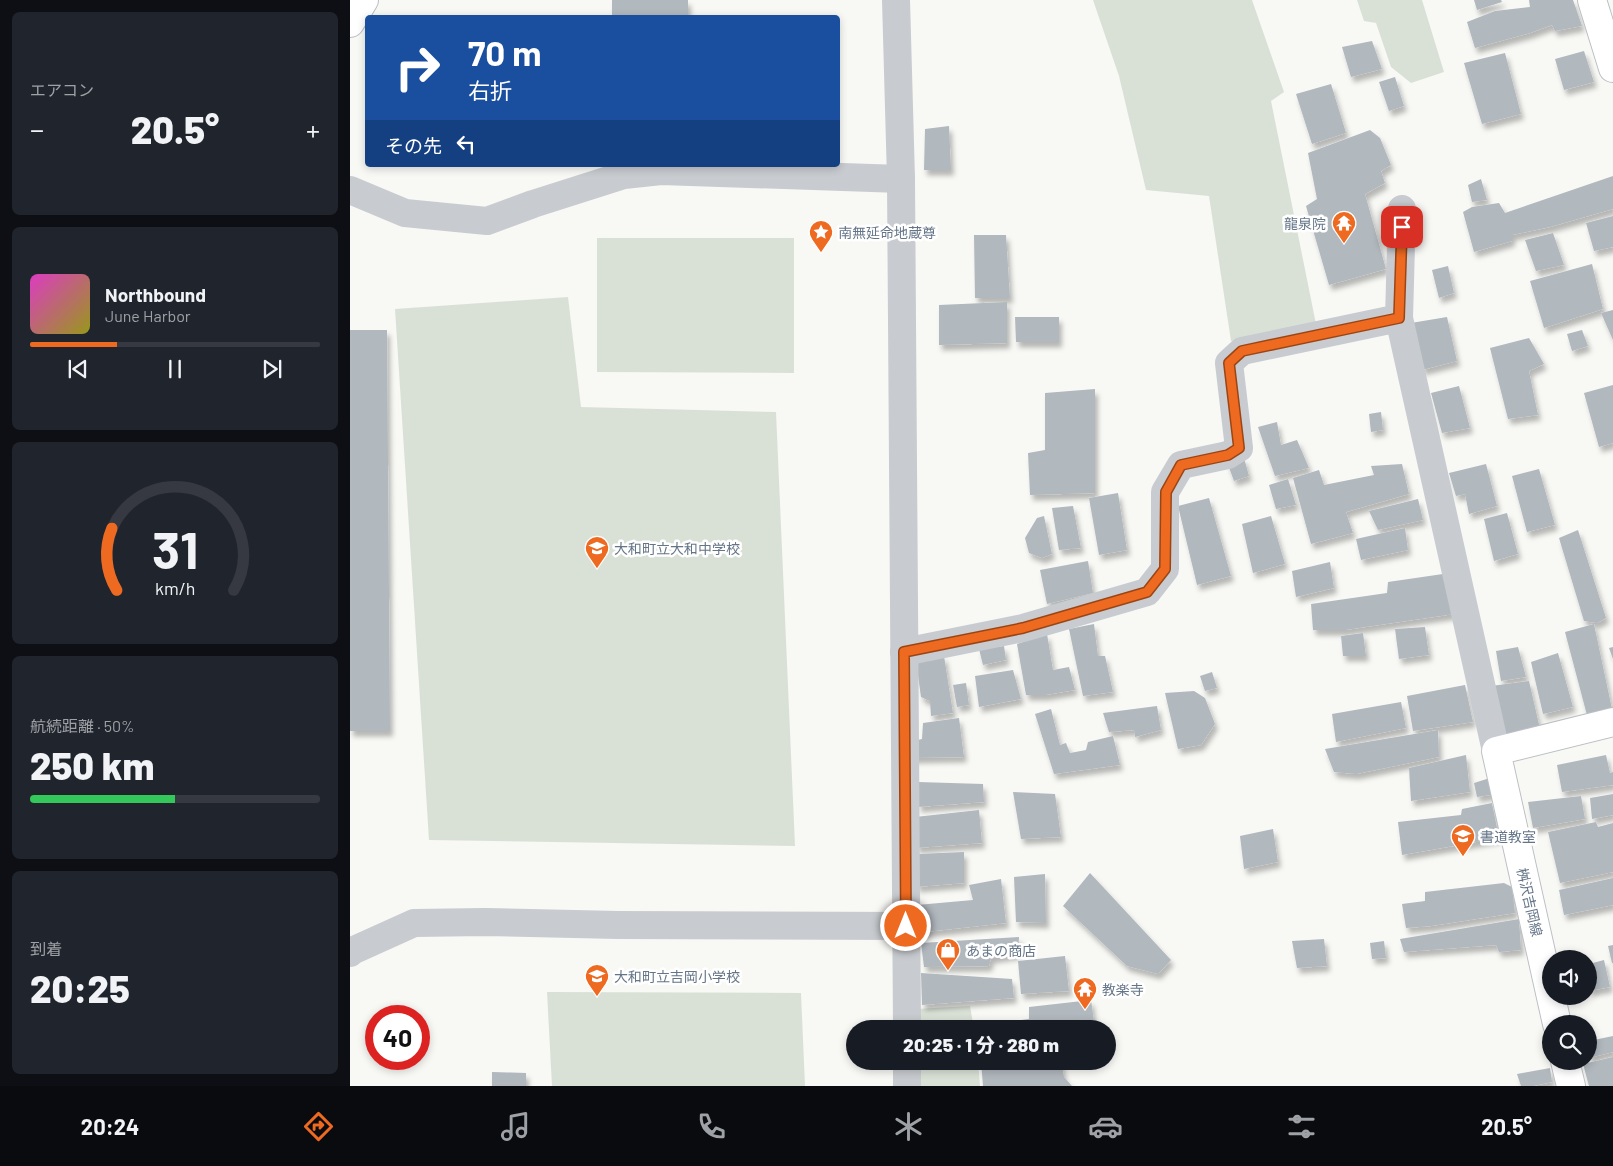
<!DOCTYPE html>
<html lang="ja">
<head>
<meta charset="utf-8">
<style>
	body { margin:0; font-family:Barlow,"Noto Sans JP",sans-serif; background:#20242c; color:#f1f3f6; height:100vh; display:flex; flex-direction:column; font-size:19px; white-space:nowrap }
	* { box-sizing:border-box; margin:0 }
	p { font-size:16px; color:#9ea1a6 }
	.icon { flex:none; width:28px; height:28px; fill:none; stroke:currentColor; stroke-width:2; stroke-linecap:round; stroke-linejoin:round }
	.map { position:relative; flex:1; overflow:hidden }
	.details { display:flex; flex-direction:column; gap:12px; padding:12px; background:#0d0f14; width:350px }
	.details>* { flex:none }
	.top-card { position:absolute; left:15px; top:15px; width:475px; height:152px; border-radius:5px; box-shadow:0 2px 8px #0003; background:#1a4fa0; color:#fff; overflow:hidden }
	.buttons { position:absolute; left:1192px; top:950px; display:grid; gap:10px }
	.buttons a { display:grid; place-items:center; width:55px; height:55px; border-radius:50%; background:#171b24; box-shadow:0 2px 8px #0003; font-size:25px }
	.speed { position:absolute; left:15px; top:1005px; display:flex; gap:10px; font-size:25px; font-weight:700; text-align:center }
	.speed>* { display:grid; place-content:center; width:65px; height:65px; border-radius:50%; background:#171b24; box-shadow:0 2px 8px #0003; line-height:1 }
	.speed .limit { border:8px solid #d22; background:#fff; color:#111 }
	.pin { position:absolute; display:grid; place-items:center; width:42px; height:42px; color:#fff; margin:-21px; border-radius:10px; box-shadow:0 2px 8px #0006 }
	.me { position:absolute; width:55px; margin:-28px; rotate:0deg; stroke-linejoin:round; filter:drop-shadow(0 0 4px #0008) }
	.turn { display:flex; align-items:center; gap:18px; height:105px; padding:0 20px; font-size:22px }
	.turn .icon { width:65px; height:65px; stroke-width:2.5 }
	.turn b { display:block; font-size:35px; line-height:42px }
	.then { display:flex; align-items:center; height:48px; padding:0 20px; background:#0003; gap:10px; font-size:19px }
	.big { font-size:38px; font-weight:800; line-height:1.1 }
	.details .card { flex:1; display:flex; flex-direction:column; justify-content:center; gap:8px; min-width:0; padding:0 18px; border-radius:8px; background:#20242c }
	.details .dial { align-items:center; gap:0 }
	.dial svg { height:130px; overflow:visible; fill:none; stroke:#363941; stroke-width:7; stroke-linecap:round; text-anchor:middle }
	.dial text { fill:#f1f3f6; stroke:none }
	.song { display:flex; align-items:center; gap:15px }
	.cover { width:60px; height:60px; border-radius:8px; background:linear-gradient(135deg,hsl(310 70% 55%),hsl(60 70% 35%)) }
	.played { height:5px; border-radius:2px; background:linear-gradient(90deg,#ee6a20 30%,#363941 30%) }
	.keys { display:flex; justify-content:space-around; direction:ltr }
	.heat { display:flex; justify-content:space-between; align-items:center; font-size:28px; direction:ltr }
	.charge { height:8px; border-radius:4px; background:linear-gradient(90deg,#34c759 50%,#363941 0) }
	.trip { position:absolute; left:496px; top:1020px; width:270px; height:50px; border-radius:25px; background:#171b24; box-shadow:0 2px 8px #0003; font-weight:800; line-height:50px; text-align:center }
	.tabs { display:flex; height:80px; justify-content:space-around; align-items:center; background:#090b0e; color:#9ea1a6 }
	.tabs .icon { width:35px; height:35px }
	.tabs .current { color:#ee6a20 }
	.tabs b { font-size:22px; color:#f1f3f6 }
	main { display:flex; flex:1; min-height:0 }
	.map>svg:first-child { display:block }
	.green { fill:#d9e1d6 }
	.building { fill:#b1b8be; filter:url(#shadow) }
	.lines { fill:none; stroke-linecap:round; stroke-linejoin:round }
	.secondary-casing { stroke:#bcc0c5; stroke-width:30 }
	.trunk-casing { stroke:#babdc1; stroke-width:30 }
	.minor { stroke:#c8cbcf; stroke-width:28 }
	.tertiary { stroke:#c8cbcf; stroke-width:28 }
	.secondary { stroke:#fff; stroke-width:28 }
	.trunk { stroke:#fff; stroke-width:28 }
	.route-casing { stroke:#9b4515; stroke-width:12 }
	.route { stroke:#ee6a20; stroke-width:9 }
	.labels { text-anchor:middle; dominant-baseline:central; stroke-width:5; stroke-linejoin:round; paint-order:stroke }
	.poi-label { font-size:14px; fill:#657588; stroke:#fff; text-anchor:start }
	.street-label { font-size:14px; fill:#657588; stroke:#fff }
</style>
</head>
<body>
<main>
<section class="details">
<div class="card"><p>エアコン</p>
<div class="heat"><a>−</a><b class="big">20.5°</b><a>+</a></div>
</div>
<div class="card">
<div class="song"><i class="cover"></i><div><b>Northbound</b><p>June Harbor</p></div></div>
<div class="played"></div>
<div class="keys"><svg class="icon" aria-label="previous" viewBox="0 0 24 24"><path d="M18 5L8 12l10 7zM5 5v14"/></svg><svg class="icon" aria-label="pause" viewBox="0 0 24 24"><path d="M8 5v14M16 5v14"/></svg><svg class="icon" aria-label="next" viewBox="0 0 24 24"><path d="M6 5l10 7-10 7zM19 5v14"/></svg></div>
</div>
<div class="card dial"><svg viewBox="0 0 100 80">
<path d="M14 69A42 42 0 1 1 86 69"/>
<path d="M14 69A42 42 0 0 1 11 31" stroke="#ee6a20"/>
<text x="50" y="56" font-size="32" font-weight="700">31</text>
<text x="50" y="72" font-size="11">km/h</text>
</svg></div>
<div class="card"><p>航続距離 · 50%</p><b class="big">250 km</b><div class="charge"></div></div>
<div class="card"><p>到着</p><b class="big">20:25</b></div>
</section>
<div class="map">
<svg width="1263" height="1086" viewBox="0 0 1263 1086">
	<defs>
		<filter id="shadow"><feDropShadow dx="3" dy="5.5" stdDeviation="2.5" flood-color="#0004"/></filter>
	</defs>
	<rect width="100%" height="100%" fill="#f8f8f5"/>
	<!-- green -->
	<path class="green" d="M743 0H902L934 92 921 101 966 324 881 341 859 196 796 190 769 76Z
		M1007 0H1072L1094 72 1061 83 1041 67 1026 23 1014 21Z
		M247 238H444V373L247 372Z
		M218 297 231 407 426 412 445 846 79 840 45 309Z
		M197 992 451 993 455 1086H202Z
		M620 1006 624 1029H567L566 1009Z
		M567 1061H628L630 1086H568Z"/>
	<!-- building -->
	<path class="building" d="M262 0H338V18H262Z
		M1124 0H1151L1152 2 1127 10Z
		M1179 0H1223L1232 26 1205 31 1202 25 1180 33 1125 48 1117 22 1145 11 1180 7Z
		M1022 41 1032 69 1001 77 992 47Z
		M1234 51 1244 82 1214 90 1205 59Z
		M1155 53 1171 114 1132 124 1114 63Z
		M1045 77 1054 106 1039 111 1029 82Z
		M981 84 996 133 962 144 946 94Z
		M599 126 601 170H574L575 129Z
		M1020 130 1030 138 1041 165 1031 171 1035 183 1015 194 1036 269 979 285 956 206 967 199 958 153Z
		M1263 176V209L1200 227 1162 235V241L1124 252 1113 212 1122 207 1149 203 1155 213Z
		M1131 179 1137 200 1122 202 1118 185Z
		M1263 216V247L1244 251 1236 223Z
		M1203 233 1214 265 1186 271 1175 240Z
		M624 235H656L660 298H625Z
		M1242 264 1253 309 1194 328 1180 281Z
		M1098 266 1104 293 1089 298 1082 270Z
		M657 302V343L589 345V305Z
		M1263 310V340L1251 313Z
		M665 317H709V342H666Z
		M1097 317 1107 361 1072 370 1061 323Z
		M0 330H37L40 731H0Z
		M1232 330 1238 346 1222 351 1217 334Z
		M1179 338 1194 364 1179 371 1188 415 1158 419 1140 348Z
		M1263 385V443L1249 447 1234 393Z
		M1109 386 1120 428 1092 433 1081 393Z
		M745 389V493L680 495 678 453 695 450V393Z
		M1031 412 1033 430 1021 432 1019 414Z
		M927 422 931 445 947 440 959 468 925 476 908 427Z
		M894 458 899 476 884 481 877 462Z
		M1052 464 1059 494 996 512 1003 533 961 544 943 478 969 470 974 485 1024 475 1021 466Z
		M1136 464 1147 506 1119 514 1115 494 1106 496 1099 473Z
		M1189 469 1205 525 1177 532 1162 476Z
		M938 479 946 505 926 509 919 485Z
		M768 493 777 550 749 555 739 498Z
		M859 498 881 576 847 585 828 506Z
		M1068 499 1073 520 1028 530 1019 511Z
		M723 506 731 548 709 550 702 508Z
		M1157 513 1168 554 1144 561 1134 519Z
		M694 516 702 554 692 558 679 553 675 538 687 518Z
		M921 516 935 564 903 573 892 524Z
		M1055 528 1058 550 1011 560 1006 539Z
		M1228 530 1256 618 1247 623 1234 621 1209 538Z
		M738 561 743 593 697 604 690 570Z
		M980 562 984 588 946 597 942 571Z
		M1093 574 1104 614 995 630H963L961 604 1037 593 1038 582Z
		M744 624 748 656H755L763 692 733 696 719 629Z
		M1244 624 1263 714 1238 719 1215 632Z
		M1075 627 1079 655 1049 659 1045 629Z
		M1013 633 1016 656H993L991 636Z
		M697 634 703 670 719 667 725 690 695 695H676L667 644Z
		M654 646 656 660 633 665 629 649Z
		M1168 647 1176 677 1151 681 1146 651Z
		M1263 647V659L1259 648Z
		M1208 653 1223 707 1193 714 1181 662Z
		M594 656 603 713 581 716 580 701 571 697 566 661Z
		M663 670 671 699 629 707 625 676Z
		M862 672 867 688 855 691 850 676Z
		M1179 681 1190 729 1157 738 1141 686Z
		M616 683 619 705 607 707 603 685Z
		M1115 685 1123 722 1063 731 1057 696Z
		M844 691 855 698 865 724 851 745 828 749 815 693Z
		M1051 702 1056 728 986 742 982 714Z
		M807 706 811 730 785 737 784 730 759 732 753 713Z
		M701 709 710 745 716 743 720 753 736 750 738 742 763 736 770 765 704 774 685 714Z
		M609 718 614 757 560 758 559 742 572 739 573 723Z
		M1088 730 1089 757 1006 774 984 772 975 749Z
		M1116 755 1120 792 1061 801 1059 768Z
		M1256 755 1260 773 1263 772V785L1212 792 1207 765Z
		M1143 777 1146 794 1127 797 1124 783Z
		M568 782 633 784 634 802 568 807Z
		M663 792 705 794 711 837 671 839Z
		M1263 794V815L1242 819 1240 798Z
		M1231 796 1235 819 1183 828 1178 802Z
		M1142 803 1149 838 1052 855 1048 822 1111 815 1112 809Z
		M629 810 632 843 566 848 565 817Z
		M1246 822 1248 827 1263 823V872L1210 883 1198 832Z
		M923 829 928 862 894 869 890 836Z
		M614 852V883L566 887 567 854Z
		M740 873 821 960 808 974 777 966 713 906Z
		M695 874 696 923 666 922 664 877Z
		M1263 878V905L1214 915 1209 890Z
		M651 879 656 923 566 933 567 905 623 900 619 885Z
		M1154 883 1162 887 1165 913 1081 926 1056 928 1052 904 1075 901V892Z
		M1169 919 1171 950 1149 952 1146 945 1054 952 1050 939Z
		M669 937 668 954 641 958 639 966 574 967 571 943Z
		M974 939 977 966 947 968 942 941Z
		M1034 941 1036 958 1022 959 1020 943Z
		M1263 945V963H1262L1258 946Z
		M715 956 719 991 671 994 668 961Z
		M1254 960 1260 987 1239 991V964Z
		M571 973 662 979 664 998 572 1005Z
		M741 1000 745 1029H630L634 1025 679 1019V1007Z
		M1263 1036V1052L1239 1058V1041Z
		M1263 1057V1086H1239L1233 1064Z
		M631 1061H711L714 1077 722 1086H633Z
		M1200 1068 1202 1082 1183 1086H1171L1167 1074Z
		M142 1072 176 1073V1086H142Z"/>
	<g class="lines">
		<!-- secondary casing -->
		<g class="secondary-casing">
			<path id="secondary" d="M1242 0 1263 68
				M1207 1024 1146 751 1263 722
				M1215 1061 1221 1086"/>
		</g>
		<!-- trunk casing -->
		<g class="trunk-casing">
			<path id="trunk" d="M0 23 14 0"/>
		</g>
		<!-- minor -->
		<path class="minor" d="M0 190 55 213 137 221 183 204 274 175 311 171 551 179
			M1052 209 1049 318 1146 751
			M554 652 673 628 797 592 815 569V492L831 465 878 455 889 448 879 363 892 351 1049 318
			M0 953 2 951 64 923 135 922 268 925 556 926"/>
		<!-- tertiary -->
		<path class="tertiary" d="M546 0 551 179 557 1029
			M557 1061V1086"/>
		<!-- secondary -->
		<use href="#secondary" class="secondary"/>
		<!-- trunk -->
		<use href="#trunk" class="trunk"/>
	</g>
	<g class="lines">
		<!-- route casing -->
		<g class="route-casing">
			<path id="route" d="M556 926 554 652 673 628 797 592 815 569 816 492 831 465 878 455 889 448 879 363 892 351 1049 318 1052 227"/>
		</g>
		<!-- route -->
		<use href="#route" class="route"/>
	</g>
	<!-- icons -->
	<defs>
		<g id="temple-pin" transform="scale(1.25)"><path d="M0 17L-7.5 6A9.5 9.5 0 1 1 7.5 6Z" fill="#ee6a20" stroke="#fff"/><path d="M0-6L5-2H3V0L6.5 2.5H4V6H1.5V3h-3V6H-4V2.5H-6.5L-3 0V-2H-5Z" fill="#fff"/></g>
		<g id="sight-pin" transform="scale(1.25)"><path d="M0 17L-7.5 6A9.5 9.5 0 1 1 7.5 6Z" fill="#ee6a20" stroke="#fff"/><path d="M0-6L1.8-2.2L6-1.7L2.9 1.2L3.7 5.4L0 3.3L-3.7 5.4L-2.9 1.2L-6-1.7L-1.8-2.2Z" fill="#fff"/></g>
		<g id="school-pin" transform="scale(1.25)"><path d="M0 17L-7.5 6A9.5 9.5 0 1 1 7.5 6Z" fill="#ee6a20" stroke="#fff"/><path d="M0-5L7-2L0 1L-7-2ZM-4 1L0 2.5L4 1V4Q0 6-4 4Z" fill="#fff"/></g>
		<g id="shop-pin" transform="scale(1.25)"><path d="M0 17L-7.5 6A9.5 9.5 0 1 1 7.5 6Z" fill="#ee6a20" stroke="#fff"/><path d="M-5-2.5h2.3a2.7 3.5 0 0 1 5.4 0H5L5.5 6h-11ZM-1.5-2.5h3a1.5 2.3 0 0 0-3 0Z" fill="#fff"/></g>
	</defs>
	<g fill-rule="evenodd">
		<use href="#temple-pin" x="994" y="223"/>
		<use href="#sight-pin" x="471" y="232"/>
		<use href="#school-pin" x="247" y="548"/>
		<use href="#school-pin" x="1113" y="836"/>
		<use href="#shop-pin" x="598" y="950"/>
		<use href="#school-pin" x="247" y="976"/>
		<use href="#temple-pin" x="735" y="989"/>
	</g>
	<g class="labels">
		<!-- poi labels -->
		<g class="poi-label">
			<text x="976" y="223" text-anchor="end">龍泉院</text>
			<text x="488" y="232">南無延命地蔵尊</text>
			<text x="264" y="548">大和町立大和中学校</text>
			<text x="1130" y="836">書道教室</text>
			<text x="616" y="950">あまの商店</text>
			<text x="264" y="976">大和町立吉岡小学校</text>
			<text x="752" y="989">教楽寺</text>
		</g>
		<!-- street labels -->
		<g class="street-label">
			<text transform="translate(1180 902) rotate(77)">桝沢吉岡線</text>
		</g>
	</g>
</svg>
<div class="buttons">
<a><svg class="icon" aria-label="sound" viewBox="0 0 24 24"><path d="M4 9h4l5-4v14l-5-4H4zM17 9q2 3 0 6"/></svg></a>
<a><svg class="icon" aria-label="search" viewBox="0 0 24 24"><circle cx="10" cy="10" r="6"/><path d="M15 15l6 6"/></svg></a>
</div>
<div class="speed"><div class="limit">40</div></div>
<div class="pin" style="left:1052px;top:227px;background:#d93025"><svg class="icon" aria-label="arrive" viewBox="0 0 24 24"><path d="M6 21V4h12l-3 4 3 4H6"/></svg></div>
<svg class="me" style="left:556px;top:926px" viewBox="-20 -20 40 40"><circle r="17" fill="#ee6a20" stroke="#fff" stroke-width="3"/><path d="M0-11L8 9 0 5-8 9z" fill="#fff"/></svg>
<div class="trip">20:25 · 1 分 · 280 m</div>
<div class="top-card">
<div class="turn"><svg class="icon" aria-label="right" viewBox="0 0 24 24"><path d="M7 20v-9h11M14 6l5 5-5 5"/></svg><div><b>70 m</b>右折</div></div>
<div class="then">その先<svg class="icon" aria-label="left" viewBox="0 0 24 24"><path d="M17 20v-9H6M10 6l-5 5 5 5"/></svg></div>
</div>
</div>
</main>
<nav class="tabs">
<b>20:24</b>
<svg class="icon current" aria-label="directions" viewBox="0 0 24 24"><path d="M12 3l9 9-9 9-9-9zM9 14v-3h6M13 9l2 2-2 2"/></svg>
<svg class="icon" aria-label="music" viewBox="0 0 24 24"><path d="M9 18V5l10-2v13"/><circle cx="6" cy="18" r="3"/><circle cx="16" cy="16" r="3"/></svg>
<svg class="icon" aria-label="phone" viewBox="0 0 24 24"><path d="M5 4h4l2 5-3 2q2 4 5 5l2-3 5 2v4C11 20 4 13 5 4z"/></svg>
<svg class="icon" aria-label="climate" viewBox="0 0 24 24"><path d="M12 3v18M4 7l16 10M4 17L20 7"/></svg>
<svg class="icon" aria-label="car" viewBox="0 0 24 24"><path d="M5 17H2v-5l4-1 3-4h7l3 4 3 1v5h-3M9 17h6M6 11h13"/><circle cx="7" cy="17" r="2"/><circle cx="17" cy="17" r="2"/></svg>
<svg class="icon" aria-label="filters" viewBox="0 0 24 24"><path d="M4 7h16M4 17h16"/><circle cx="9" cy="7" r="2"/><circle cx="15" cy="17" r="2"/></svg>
<b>20.5°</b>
</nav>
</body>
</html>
